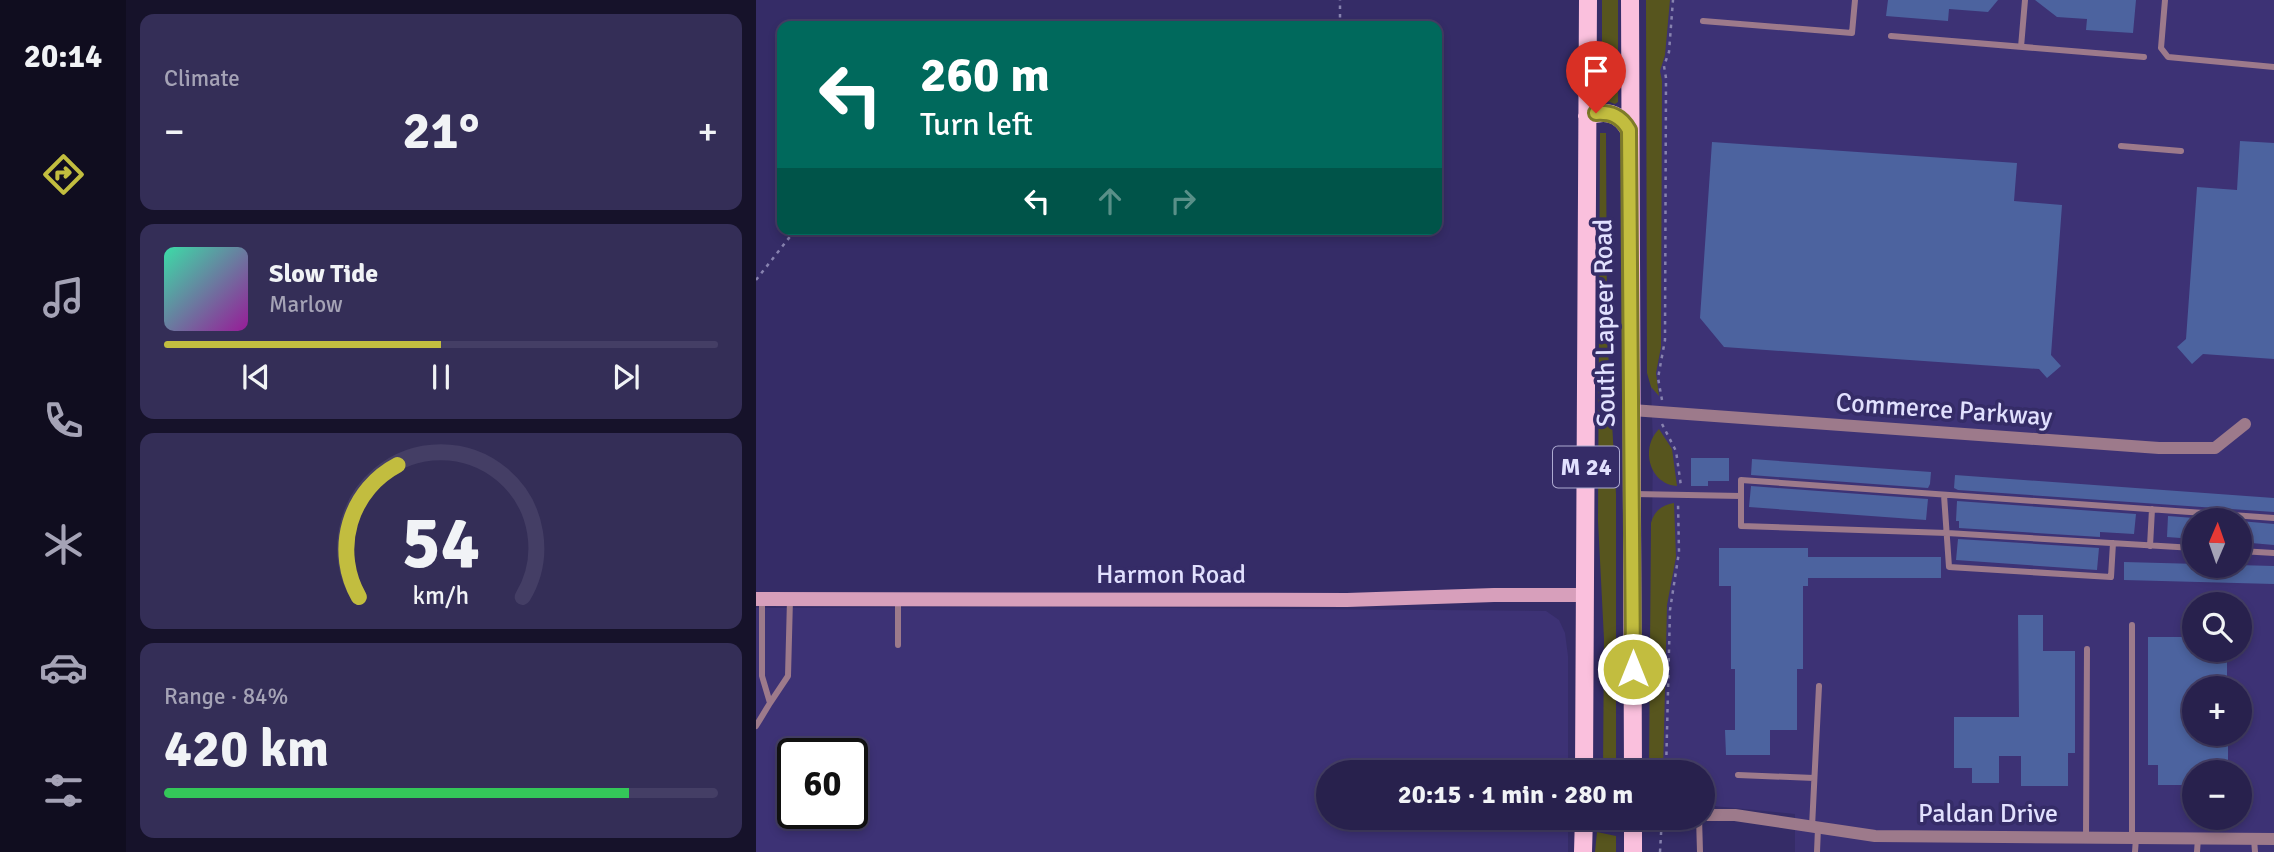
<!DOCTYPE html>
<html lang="en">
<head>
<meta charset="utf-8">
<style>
	body { margin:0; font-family:Signika,sans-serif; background:#342e57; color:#f1f3f6; height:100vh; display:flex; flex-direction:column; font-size:26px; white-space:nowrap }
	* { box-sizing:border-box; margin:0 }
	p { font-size:23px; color:#a5a3b6 }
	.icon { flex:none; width:38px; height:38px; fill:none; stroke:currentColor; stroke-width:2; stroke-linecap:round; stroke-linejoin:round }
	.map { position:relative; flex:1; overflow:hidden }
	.drawer { display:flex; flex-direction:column; gap:14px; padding:14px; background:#16122a; width:630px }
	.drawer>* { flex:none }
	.hud { position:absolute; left:21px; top:21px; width:665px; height:214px; border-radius:14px; box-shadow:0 4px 10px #0003,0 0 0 2px #443e65; background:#00695c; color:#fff; overflow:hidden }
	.needle { width:46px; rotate:2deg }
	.buttons { position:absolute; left:1426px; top:508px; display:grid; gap:14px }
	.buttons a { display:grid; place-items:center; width:70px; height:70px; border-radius:50%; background:#28214d; box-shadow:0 4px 10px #0003,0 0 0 2px #443e65; font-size:35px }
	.speed { position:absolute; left:21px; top:738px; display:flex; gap:14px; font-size:35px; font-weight:700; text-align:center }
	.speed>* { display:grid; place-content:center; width:91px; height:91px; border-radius:50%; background:#28214d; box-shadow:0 4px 10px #0003,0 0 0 2px #443e65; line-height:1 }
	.speed .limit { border:4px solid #111; border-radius:10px; background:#fff; color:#111 }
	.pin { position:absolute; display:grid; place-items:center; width:60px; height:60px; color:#fff; margin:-72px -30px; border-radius:50% 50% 50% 0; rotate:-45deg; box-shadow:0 0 7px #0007 }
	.pin .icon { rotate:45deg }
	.me { position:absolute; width:77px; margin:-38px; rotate:0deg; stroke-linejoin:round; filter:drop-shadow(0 0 5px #0008) }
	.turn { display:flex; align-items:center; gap:24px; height:147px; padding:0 28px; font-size:32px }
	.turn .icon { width:91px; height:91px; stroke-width:2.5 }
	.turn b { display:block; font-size:49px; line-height:60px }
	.lanes { display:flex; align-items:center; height:66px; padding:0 28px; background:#0003; justify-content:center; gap:35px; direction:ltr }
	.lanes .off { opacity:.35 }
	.big { font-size:52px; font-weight:800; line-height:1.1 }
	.drawer .card { flex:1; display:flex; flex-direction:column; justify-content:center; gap:10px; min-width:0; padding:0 24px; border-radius:14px; background:#342e57 }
	.drawer .dial { align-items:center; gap:0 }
	.dial svg { height:182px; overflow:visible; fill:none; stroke:#443e65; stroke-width:7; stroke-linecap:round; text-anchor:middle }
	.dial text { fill:#f1f3f6; stroke:none }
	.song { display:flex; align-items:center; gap:21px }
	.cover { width:84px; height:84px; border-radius:10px; background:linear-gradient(135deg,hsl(160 70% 55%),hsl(300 70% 35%)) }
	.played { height:7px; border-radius:4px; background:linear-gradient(90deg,#c2bd3f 50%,#443e65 50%) }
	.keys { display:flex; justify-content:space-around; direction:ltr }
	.heat { display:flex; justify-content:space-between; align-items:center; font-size:38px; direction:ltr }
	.charge { height:10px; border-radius:5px; background:linear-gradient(90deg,#34c759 84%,#443e65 0) }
	.trip { position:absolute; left:560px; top:760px; width:399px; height:70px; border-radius:35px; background:#28214d; box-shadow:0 4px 10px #0003,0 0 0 2px #443e65; font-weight:800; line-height:70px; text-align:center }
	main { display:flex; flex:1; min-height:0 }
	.menu { display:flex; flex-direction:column; width:126px; justify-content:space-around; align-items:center; background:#100d1f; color:#a5a3b6 }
	.menu .icon { width:49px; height:49px }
	.menu .on { color:#c2bd3f }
	.menu b { font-size:32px; color:#f1f3f6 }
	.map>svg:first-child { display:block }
	.built { fill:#3d3275; fill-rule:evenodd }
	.green { fill:#57551e }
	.building { fill:#4c639f }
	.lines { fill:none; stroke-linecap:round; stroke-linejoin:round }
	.path { stroke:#8782af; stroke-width:2.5; stroke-dasharray:3.5 5; stroke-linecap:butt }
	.lane { stroke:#9d7a8b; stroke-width:6 }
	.street { stroke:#9d7a8b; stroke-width:12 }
	.secondary { stroke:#d79fbb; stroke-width:14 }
	.primary { stroke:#fac0dd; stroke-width:18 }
	.route-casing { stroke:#7e7b29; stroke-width:18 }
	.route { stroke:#c2bd3f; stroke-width:12 }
	.labels { text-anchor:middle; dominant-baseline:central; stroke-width:7; stroke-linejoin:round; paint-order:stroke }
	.shield { fill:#352c67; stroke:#adaad1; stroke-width:2 }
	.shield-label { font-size:24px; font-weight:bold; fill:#e1e0fe }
	.street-label { font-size:26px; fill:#e1e0fe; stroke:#352c67 }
</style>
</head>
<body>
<main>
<nav class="menu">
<b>20:14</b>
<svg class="icon on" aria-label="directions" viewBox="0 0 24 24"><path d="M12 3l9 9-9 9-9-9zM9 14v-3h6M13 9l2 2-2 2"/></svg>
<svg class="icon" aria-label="music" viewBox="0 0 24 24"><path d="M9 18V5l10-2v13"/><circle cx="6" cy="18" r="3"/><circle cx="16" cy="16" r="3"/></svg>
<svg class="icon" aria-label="phone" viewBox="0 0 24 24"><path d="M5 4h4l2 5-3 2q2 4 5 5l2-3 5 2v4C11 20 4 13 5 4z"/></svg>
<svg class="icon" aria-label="climate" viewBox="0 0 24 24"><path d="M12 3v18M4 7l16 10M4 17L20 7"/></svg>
<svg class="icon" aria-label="car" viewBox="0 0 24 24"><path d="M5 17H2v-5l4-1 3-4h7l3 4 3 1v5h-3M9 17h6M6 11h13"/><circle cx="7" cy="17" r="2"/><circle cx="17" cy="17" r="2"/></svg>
<svg class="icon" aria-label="filters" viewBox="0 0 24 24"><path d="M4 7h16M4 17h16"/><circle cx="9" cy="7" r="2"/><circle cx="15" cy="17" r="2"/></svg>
</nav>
<section class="drawer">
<div class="card"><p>Climate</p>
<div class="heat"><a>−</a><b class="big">21°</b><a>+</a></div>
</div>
<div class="card">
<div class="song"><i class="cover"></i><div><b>Slow Tide</b><p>Marlow</p></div></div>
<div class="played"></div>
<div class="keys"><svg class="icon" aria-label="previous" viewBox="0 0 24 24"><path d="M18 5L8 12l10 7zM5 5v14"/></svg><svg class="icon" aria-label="pause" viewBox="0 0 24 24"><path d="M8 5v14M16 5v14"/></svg><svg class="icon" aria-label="next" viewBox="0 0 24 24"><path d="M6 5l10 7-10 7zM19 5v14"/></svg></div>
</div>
<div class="card dial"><svg viewBox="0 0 100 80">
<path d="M14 69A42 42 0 1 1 86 69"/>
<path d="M14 69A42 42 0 0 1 31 11" stroke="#c2bd3f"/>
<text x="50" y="56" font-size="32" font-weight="700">54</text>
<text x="50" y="72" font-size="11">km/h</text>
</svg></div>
<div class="card"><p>Range · 84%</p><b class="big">420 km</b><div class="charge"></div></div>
</section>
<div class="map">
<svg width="1518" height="852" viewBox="0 0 1518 852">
	<rect width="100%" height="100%" fill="#352c67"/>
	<!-- built -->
	<path class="built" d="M892 0H1518V852H1039V814L947 805V772H893L897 444 892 302ZM1438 520H1484V565H1438ZM1438 604H1484V649H1438ZM1438 688H1484V733H1438ZM1438 772H1484V817H1438Z
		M284 607 790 611 803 620 809 633 812 656V772H572V817H812V852H0V608ZM37 754H96V814H37Z"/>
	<!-- green -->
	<path class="green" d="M846 0H862V102L859 104 846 99Z
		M890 0H914L909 55 904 71 906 81 905 347 900 373 903 396 895 387 891 373Z
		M844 133H850L851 332 860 494V772H847L848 639 842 521Z
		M903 429 916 449 921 486C893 484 884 448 903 429Z
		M918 503 920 557 911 605 907 772H893L895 523C898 511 906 505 918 503Z
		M841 832 860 836V852H839Z"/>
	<!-- building -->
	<path class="building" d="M1132 0H1242L1232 12 1193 9 1192 21 1130 16Z
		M1279 0H1380L1377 33 1330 30 1331 19 1301 17Z
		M1484 141 1518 143V359L1447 354 1436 364 1421 347 1430 339 1441 187 1481 190Z
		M956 142 1261 163 1258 201 1306 205 1295 355 1305 366 1291 378 1283 369 968 347 944 318Z
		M935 458H973V481H952V486H935Z
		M996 459 1175 472 1174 484 1172 488 995 475Z
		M1199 475 1518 498V512L1202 490 1198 488Z
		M995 486 1172 499 1170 520 993 507Z
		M1201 501 1380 514 1378 534 1344 532V537L1203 528V521H1200Z
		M1412 516 1438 518V539L1411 537Z
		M1484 521 1518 524V545L1484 542Z
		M1202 539 1343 548 1341 570 1200 560Z
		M963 548H1052V557H1185V578H1052V586H1047V669H1041V730H1014V755H970L969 730H979V669H975V586H963Z
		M1368 562 1518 566V584L1368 580Z
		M1262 615H1287V651H1319V753H1312V786H1265V756H1243V783H1216V768H1198V717H1263Z
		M1392 637H1438V649H1471V688H1438V733H1472V765H1461V772H1438V785H1402V765H1392Z"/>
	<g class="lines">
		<!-- path -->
		<path class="path" d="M584 26V0
			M0 280 40 229
			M906 400 902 378 909 340 910 78 908 66 913 52 917 0
			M906 424 920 451 925 486
			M910 772 914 610 923 552 922 503
			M904 852 906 817"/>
		<!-- lane -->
		<path class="lane" d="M1409 0 1405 48 1412 57 1518 67
			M947 21 1096 33 1099 0
			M1135 36 1388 57
			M1265 47 1269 0
			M1365 146 1425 151
			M878 494 985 496
			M1188 495 1193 567 1355 577 1357 543
			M1394 546 1396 509
			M1438 548 1191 533 985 526V480L1518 518
			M1484 551 1518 553
			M6 599V676L14 703 32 676 34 599
			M1376 625V837
			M142 645V601
			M0 726 14 703
			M982 775 1058 778
			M943 817 944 852
			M1056 827 1063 686
			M1330 837 1331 649
			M1498 839 1499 852
			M1061 852 1062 828
			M1379 852 1380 838
			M1441 852 1442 838"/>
		<!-- street -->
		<path class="street" d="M876 410 1403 448H1459L1489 424
			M947 815H979L1119 836 1518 839"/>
		<!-- secondary -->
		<path class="secondary" d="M0 599 591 600 738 595H829"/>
		<!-- primary -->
		<path class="primary" d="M874 0 877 772
			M831 116C849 110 863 112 873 130
			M828 772 832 0
			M838 817C849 825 861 825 872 817
			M827 852 828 817
			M877 852V817"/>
	</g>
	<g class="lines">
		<!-- route casing -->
		<g class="route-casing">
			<path id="route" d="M840 113C855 112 865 116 873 130L877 669"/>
		</g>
		<!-- route -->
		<use href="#route" class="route"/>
	</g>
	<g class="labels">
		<!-- shield labels -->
		<rect class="shield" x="797" y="446.5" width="66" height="41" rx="5"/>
		<g class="shield-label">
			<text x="830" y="467">M 24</text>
		</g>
		<!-- street labels -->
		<g class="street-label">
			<text transform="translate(849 323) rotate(-91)">South Lapeer Road</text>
			<text transform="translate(1188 410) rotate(4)">Commerce Parkway</text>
			<text x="415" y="575">Harmon Road</text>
			<text x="1232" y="814">Paldan Drive</text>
		</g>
	</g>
</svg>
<div class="buttons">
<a><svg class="needle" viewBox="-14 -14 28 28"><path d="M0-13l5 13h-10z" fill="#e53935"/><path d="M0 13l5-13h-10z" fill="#a5a3b6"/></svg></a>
<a><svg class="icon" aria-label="search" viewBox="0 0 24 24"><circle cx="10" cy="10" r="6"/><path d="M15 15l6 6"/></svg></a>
<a>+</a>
<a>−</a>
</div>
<div class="speed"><div class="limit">60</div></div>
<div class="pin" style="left:840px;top:113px;background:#d93025"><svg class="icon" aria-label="arrive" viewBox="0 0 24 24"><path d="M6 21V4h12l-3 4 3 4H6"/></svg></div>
<svg class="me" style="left:877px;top:669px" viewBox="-20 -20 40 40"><circle r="17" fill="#c2bd3f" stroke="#fff" stroke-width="3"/><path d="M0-11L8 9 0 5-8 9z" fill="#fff"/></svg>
<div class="trip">20:15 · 1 min · 280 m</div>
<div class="hud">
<div class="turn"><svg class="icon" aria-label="left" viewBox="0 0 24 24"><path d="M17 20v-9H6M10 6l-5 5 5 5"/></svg><div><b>260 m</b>Turn left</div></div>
<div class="lanes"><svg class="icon" aria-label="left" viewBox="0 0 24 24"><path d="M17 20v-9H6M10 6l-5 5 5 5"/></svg><svg class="icon off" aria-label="ahead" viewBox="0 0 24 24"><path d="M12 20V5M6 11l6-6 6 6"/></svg><svg class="icon off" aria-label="right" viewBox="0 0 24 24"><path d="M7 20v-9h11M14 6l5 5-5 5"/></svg></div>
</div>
</div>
</main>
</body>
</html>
